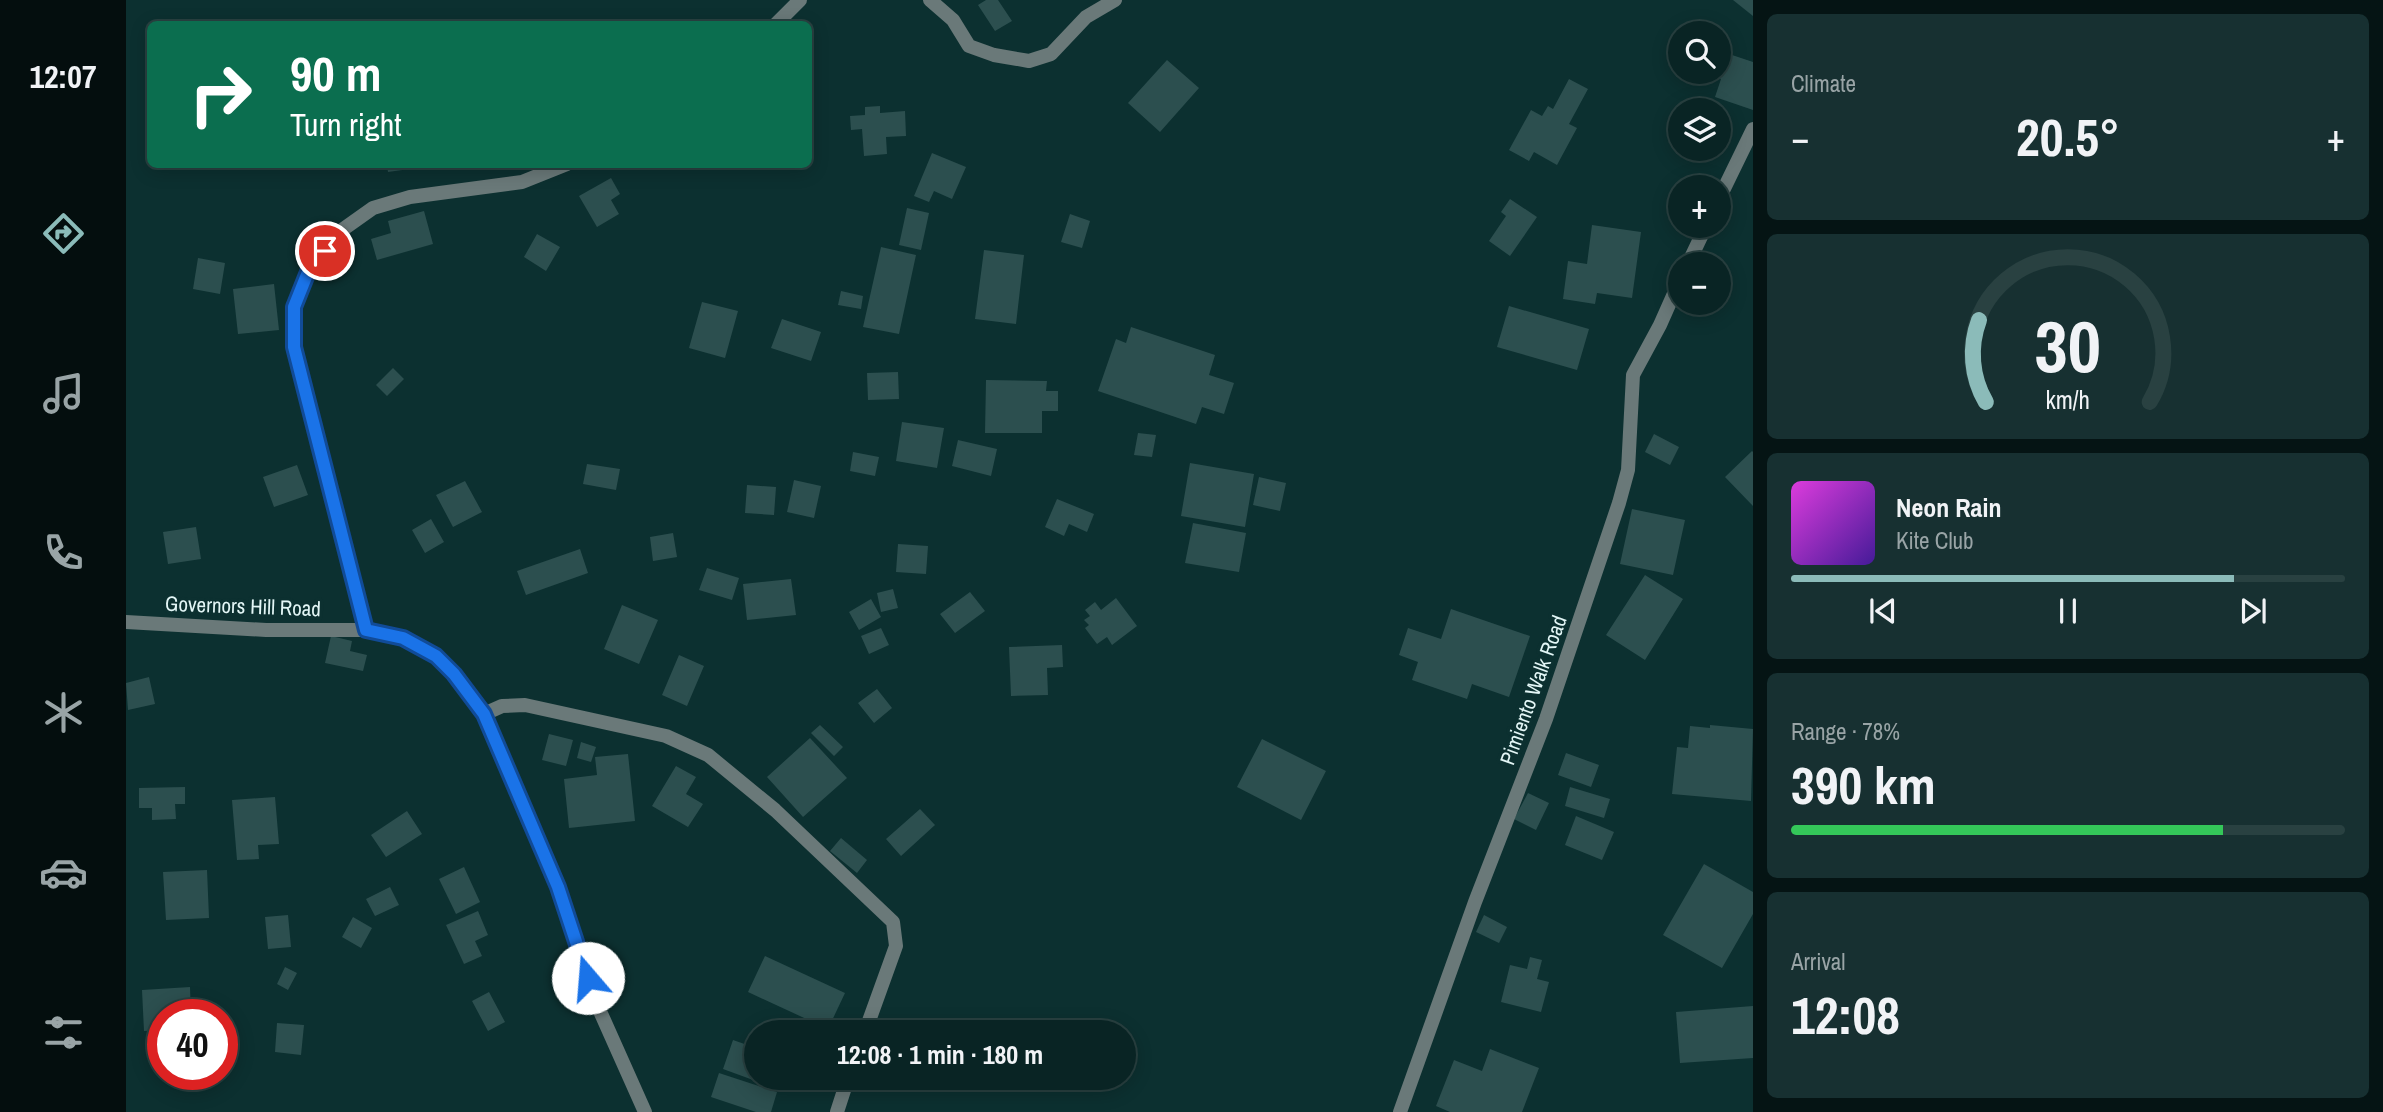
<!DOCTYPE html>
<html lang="en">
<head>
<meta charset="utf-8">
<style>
	body { margin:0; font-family:"Archivo Narrow",sans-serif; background:#173031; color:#f1f3f6; height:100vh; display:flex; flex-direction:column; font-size:26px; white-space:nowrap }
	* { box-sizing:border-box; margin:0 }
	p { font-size:23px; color:#99a4a6 }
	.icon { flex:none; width:38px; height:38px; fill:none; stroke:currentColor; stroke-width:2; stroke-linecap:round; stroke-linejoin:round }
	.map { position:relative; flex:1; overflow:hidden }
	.side { display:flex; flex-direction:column; gap:14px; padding:14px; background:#051414; width:630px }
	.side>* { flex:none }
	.top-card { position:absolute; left:21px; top:21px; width:665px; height:147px; border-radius:10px; box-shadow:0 4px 18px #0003,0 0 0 2px #294141; background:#0b6e4f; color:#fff; overflow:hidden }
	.controls { position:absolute; left:1542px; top:21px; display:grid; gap:14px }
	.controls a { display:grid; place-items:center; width:63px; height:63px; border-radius:50%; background:#092424; box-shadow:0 4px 18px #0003,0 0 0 2px #294141; font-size:35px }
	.speed { position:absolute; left:21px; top:999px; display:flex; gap:14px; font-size:35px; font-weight:700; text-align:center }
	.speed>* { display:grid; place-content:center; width:91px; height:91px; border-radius:50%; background:#092424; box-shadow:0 4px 18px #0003,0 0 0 2px #294141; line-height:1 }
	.speed .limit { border:10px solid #d22; background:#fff; color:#111 }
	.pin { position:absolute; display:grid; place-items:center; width:60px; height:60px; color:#fff; margin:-30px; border:4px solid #fff; border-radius:50%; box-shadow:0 2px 7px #0007 }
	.me { position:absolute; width:77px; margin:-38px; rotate:342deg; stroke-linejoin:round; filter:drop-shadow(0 0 5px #0008) }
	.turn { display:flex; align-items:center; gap:24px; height:147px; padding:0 28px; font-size:32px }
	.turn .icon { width:91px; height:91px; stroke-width:2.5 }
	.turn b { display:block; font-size:49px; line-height:60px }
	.big { font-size:52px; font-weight:700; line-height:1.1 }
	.side .tile { flex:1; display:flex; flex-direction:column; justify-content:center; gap:10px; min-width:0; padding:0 24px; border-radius:10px; background:#173031 }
	.side .dial { align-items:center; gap:0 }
	.dial svg { height:182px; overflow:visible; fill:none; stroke:#294141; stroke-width:7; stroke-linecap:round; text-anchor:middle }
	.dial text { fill:#f1f3f6; stroke:none }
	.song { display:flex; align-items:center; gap:21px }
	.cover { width:84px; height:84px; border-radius:10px; background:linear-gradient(135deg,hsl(300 70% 55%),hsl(260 70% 35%)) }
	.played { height:7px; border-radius:4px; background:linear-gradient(90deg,#8bbbb9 80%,#294141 80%) }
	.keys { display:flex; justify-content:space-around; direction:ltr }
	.heat { display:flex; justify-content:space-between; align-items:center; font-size:38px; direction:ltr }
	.charge { height:10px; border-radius:5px; background:linear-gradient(90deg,#34c759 78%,#294141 0) }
	.trip { position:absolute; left:618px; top:1020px; width:392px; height:70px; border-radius:35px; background:#092424; box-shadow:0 4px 18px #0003,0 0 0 2px #294141; font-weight:700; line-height:70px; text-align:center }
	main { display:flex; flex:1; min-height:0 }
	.dock { display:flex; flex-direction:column; width:126px; justify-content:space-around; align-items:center; background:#040e0e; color:#99a4a6 }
	.dock .icon { width:49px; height:49px }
	.dock .selected { color:#8bbbb9 }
	.dock b { font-size:32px; color:#f1f3f6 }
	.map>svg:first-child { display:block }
	.building { fill:#2c4f4f }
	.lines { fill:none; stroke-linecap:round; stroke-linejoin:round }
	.minor { stroke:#6a7979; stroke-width:14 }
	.tertiary { stroke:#6a7979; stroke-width:14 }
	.route-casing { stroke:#114b97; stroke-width:18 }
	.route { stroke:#1a73e8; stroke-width:12 }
	.labels { text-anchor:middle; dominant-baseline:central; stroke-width:7; stroke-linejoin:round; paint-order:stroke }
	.street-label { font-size:21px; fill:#e3f6f6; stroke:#0c3030 }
</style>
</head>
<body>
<main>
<nav class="dock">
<b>12:07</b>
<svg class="icon selected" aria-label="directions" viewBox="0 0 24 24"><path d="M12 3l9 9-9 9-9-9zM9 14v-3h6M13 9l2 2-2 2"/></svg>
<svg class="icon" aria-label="music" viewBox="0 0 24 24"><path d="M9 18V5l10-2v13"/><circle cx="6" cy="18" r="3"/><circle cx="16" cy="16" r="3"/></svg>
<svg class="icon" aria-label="phone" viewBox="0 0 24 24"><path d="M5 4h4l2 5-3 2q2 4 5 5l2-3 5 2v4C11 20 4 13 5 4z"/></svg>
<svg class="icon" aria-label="climate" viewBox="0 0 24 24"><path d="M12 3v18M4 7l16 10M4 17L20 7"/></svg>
<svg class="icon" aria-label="car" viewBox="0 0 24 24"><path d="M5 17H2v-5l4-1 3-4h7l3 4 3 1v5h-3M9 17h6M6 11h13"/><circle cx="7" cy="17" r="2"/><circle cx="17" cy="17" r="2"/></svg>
<svg class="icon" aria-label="filters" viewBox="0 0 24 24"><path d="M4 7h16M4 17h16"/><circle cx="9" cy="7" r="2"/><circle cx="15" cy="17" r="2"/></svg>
</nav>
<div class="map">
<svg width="1627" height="1112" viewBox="0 0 1627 1112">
	<rect width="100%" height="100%" fill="#0c3030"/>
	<!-- building -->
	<path class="building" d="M860 0H872L886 21 869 31 852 5Z
		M1607 0H1627V16Z
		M1606 55 1627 62V110L1589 97 1595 79 1576 72H1592V56L1604 59Z
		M1041 60 1073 88 1034 132 1002 103Z
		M1443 79 1462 89 1443 124 1451 128 1431 165 1408 152 1403 161 1383 150 1405 110 1416 116 1422 106 1427 109Z
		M754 106V113L779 111 780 136 760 137 761 154 738 156 736 129 725 130 724 116 739 115V107Z
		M806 153 840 167 826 199 808 191 803 202 788 196Z
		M261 164H304L305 166 262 172Z
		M485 178 494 194 485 200 493 214 471 227 453 196Z
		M1384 199 1411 217 1384 256 1363 241 1380 216 1375 212Z
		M781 208 803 213 795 250 773 245Z
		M298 211 307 244 251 260 245 239 265 233 262 221Z
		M944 214 964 221 956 248 935 242Z
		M1466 225 1515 232 1506 298 1471 293 1469 304 1437 299 1442 261 1461 264Z
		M411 234 434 247 420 271 398 257Z
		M755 247 790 255 773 334 737 327Z
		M858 250 898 255 890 324 849 319Z
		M72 258 99 263 94 294 67 289Z
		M148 284 153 330 112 334 107 289Z
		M715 291 737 296 735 309 712 305Z
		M576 302 612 311 599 358 563 348Z
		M1383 306 1463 329 1451 370 1371 347Z
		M656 319 695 332 685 361 645 348Z
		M1005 327 1089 355 1083 375 1108 383 1098 414 1076 407 1070 424 972 391 990 339 1000 343Z
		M267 368 278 379 261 396 250 385Z
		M772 372 773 399 742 400 741 373Z
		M860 380 921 381 920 391H932V411H916V433H859Z
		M776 422 818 428 811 468 770 461Z
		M1012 433 1030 435 1026 457 1008 455Z
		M1528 434 1553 447 1544 465 1519 452Z
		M832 440 871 449 865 476 826 466Z
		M1626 451 1627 452V506L1599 477Z
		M727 452 753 457 749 476 724 471Z
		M1064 463 1128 474 1119 527 1055 516Z
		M461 464 494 469 490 490 457 484Z
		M171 465 182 495 148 507 137 477Z
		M1133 477 1160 483 1154 511 1127 505Z
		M668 480 695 486 688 518 661 512Z
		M339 481 356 512 327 527 310 495Z
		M621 485 650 487 648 515 619 513Z
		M931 499 968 514 961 532 943 524 938 536 919 527Z
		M1506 509 1559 520 1547 575 1494 564Z
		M305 519 318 542 299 553 286 530Z
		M1067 523 1120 533 1113 572 1059 563Z
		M70 527 75 559 42 564 37 532Z
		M547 533 551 557 527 561 524 537Z
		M772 544 802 546 800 574 770 572Z
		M454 549 462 573 400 595 391 571Z
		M581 568 613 578 606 600 573 590Z
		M1519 575 1557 599 1519 660 1480 635Z
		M665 579 670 615 621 620 617 584Z
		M767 589 772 608 755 612 751 593Z
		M844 592 859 611 829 633 814 614Z
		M990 598 1011 626 986 645 981 637 971 644 959 628 963 625 958 620 964 616 959 610 969 602 975 610Z
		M745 599 755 617 733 630 723 612Z
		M496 605 532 620 513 664 478 649Z
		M1325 609 1404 636 1383 697 1346 684 1341 699 1286 680 1292 662 1273 655 1282 628 1315 639Z
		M755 628 763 645 743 654 735 636Z
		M205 636 226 641 224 651 241 655 237 671 199 663Z
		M936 645 937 667 921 668 922 695 885 696 883 647Z
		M553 655 578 666 561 706 536 695Z
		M23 677 29 704 2 710 0 683Z
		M751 689 766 708 748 723 732 703Z
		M694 725 717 747 708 756 685 733Z
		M1584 725 1627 729 1625 801 1546 794 1551 747 1562 748 1564 726 1584 728Z
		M423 734 447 740 440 766 416 760Z
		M684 738 721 778 677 817 641 777Z
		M1136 739 1200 771 1175 820 1111 787Z
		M455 742 470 747 465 762 451 758Z
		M1440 753 1473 765 1465 787 1432 775Z
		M502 754 509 821 443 828 438 779 471 775 469 757Z
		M550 766 570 777 560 794 577 804 562 827 526 806Z
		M59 787V804H49L50 819 26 820V808H13V788Z
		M1444 787 1484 799 1478 818 1439 806Z
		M1402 793 1423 803 1410 830 1388 819Z
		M149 797 153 844 132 845 133 859 111 860 106 800Z
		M794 809 809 825 775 856 760 839Z
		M281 811 296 834 260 857 245 835Z
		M1450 816 1488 832 1476 860 1439 845Z
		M715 838 741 860 731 873 704 851Z
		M1578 864 1627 892V914L1596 968 1537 935Z
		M338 867 354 902 330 914 313 879Z
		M81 870 83 918 40 920 37 872Z
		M264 887 273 905 249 916 240 899Z
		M352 911 362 935 349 941 356 956 338 964 320 925Z
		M162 915 165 947 142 949 139 917Z
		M1358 915 1381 927 1373 943 1350 932Z
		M227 917 246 928 235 948 216 937Z
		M639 956 719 993 702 1029 622 992Z
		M1404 957 1416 960 1411 979 1423 982 1415 1012 1375 1002 1384 965 1401 969Z
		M159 967 171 973 162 990 151 984Z
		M64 987 65 1015H37V1030L18 1031 16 990Z
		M363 992 379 1022 362 1031 346 1001Z
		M1627 1006V1058L1554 1063 1550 1012Z
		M151 1023 178 1025 175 1055 149 1052Z
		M607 1040 630 1048V1078H656L652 1089 597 1069Z
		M1364 1049 1413 1068 1396 1112H1324L1310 1106 1328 1060 1356 1071Z
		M593 1073 651 1092 645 1112H630L585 1097Z"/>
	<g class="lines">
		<!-- minor -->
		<path class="minor" d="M804 0 827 20 843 46 868 55 903 61 925 54 960 17 989 0
			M650 24 674 0
			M1592 201 1627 129
			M1562 264 1580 226
			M240 630 168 347V307L182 272 216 230 247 208 284 197 396 182 441 164
			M358 714 376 706 399 705 540 736 582 755 649 810 767 922 770 946 739 1032
			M711 1112 722 1078
			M1274 1112 1349 902 1420 719 1493 503 1502 470 1507 375 1534 325 1554 280"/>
		<!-- tertiary -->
		<path class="tertiary" d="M0 622 140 630H240L277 638 310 656 329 674 358 714 432 887 469 1000 519 1112"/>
	</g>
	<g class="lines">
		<!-- route casing -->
		<g class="route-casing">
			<path id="route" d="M199 251 182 272 168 307V347L240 630 277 638 310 656 328 674 358 714 432 887 462 978"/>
		</g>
		<!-- route -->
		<use href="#route" class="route"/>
	</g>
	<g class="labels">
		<!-- street labels -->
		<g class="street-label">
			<text transform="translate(117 606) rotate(2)">Governors Hill Road</text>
			<text transform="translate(1407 690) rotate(-70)">Pimiento Walk Road</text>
		</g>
	</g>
</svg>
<div class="controls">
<a><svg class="icon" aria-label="search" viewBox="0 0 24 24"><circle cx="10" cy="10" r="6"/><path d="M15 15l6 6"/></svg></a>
<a><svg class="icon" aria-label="layers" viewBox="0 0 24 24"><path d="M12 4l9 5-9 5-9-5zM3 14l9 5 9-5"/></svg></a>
<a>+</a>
<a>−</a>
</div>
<div class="speed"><div class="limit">40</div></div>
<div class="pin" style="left:199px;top:251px;background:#d93025"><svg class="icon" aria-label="arrive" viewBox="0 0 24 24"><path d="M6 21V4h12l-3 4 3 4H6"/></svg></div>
<svg class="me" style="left:462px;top:978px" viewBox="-20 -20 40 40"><circle r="19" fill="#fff"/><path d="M0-13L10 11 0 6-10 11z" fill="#1a73e8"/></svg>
<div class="trip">12:08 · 1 min · 180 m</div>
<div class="top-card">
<div class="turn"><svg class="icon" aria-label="right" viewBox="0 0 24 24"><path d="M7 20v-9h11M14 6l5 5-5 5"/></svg><div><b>90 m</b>Turn right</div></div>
</div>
</div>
<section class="side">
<div class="tile"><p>Climate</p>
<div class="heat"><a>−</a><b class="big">20.5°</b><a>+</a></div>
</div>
<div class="tile dial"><svg viewBox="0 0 100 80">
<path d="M14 69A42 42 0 1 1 86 69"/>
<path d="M14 69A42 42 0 0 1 11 33" stroke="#8bbbb9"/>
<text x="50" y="56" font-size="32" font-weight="700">30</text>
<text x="50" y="72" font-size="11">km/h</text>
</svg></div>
<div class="tile">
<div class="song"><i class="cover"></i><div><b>Neon Rain</b><p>Kite Club</p></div></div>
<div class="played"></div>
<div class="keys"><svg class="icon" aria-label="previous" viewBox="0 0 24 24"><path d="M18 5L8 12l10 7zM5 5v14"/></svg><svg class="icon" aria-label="pause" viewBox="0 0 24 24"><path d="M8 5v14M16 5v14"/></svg><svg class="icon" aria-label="next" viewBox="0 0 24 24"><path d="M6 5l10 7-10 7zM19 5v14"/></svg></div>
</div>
<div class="tile"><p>Range · 78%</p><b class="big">390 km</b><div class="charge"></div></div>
<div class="tile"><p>Arrival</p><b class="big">12:08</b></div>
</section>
</main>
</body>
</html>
